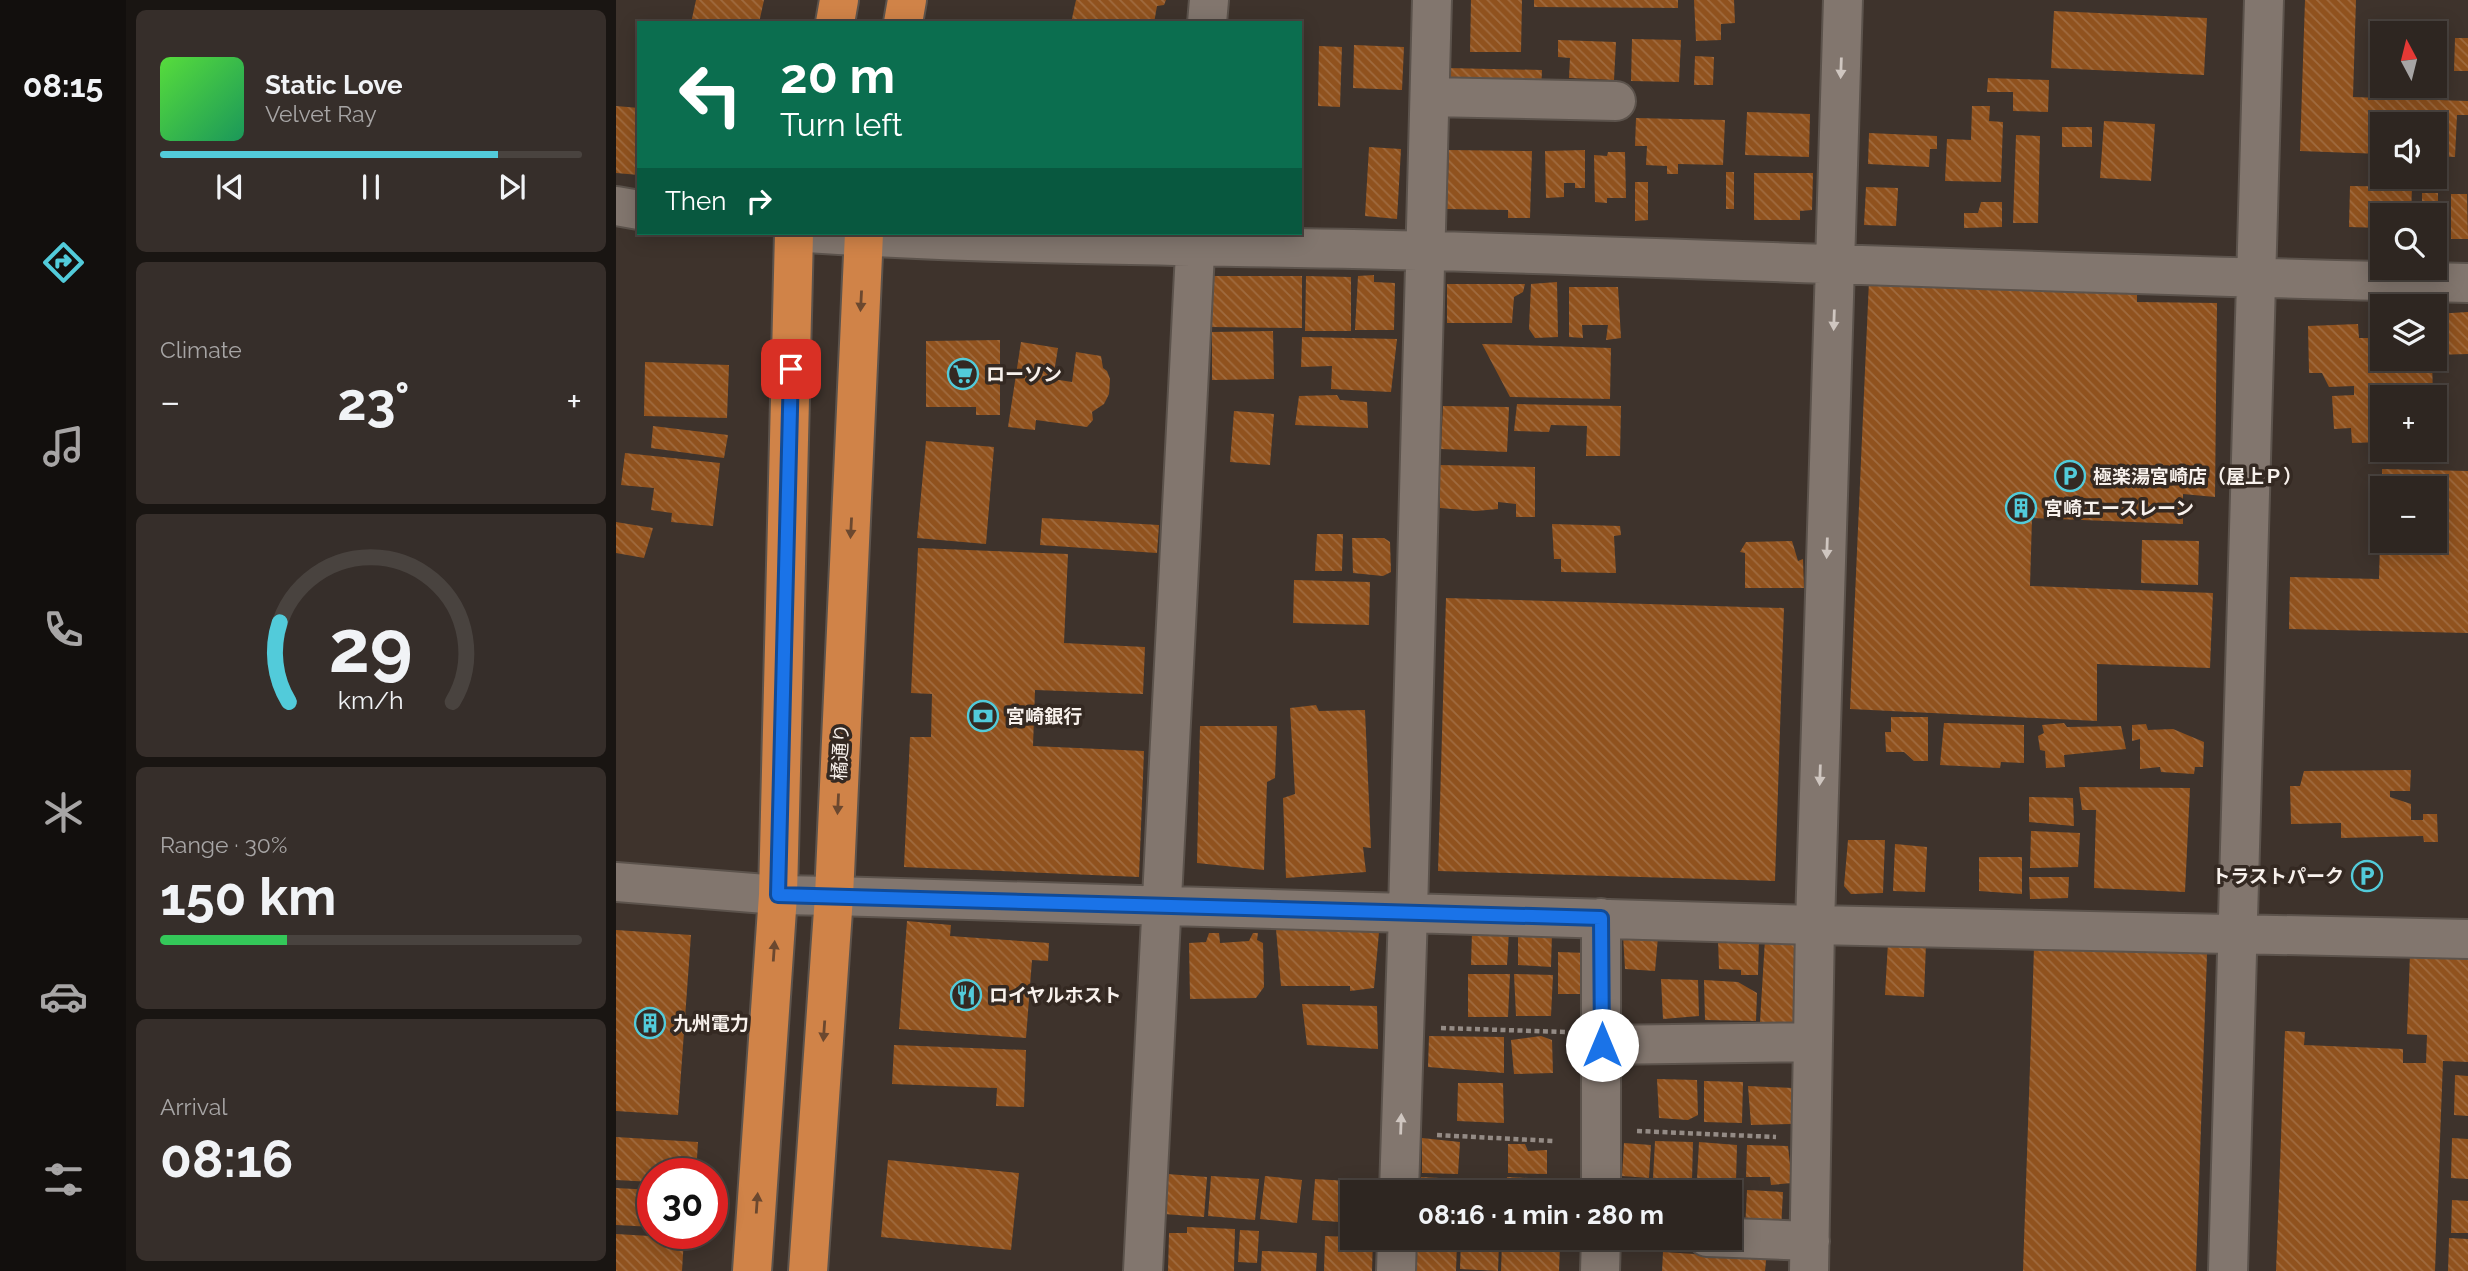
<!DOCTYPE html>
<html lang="en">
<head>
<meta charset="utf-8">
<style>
	body { margin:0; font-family:Raleway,"Noto Sans JP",sans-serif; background:#362e2a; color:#f1f3f6; height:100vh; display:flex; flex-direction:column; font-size:26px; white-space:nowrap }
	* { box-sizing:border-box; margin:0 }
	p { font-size:23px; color:#a7a5a5 }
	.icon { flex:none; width:38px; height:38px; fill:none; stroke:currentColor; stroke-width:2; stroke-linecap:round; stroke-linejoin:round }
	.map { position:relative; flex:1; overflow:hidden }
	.side { display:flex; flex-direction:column; gap:10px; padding:10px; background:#191512; width:490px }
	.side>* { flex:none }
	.top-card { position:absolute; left:21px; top:21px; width:665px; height:214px; border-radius:0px; box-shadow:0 4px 18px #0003,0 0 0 2px #49433f; background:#0b6e4f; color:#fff; overflow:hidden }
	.needle { width:46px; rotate:353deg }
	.fabs { position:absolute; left:1754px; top:21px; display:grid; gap:14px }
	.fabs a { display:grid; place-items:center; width:77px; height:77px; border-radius:0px; background:#2e2621; box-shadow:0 4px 18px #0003,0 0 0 2px #49433f; font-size:35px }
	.speed { position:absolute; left:21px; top:1158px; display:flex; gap:14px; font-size:35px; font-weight:700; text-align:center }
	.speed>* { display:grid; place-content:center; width:91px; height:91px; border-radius:50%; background:#2e2621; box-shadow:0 4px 18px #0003,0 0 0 2px #49433f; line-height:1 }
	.speed .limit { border:10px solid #d22; background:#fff; color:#111 }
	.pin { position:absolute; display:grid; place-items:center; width:60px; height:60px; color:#fff; margin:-30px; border-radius:14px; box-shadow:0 4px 10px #0006 }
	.me { position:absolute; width:77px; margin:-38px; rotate:0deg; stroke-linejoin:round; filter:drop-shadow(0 0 5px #0008) }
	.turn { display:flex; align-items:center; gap:24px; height:147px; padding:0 28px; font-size:32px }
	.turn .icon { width:91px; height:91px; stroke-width:2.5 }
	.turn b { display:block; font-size:49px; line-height:60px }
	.then { display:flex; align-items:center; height:66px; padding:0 28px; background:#0003; gap:14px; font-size:26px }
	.big { font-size:52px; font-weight:700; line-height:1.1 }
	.side .tile { flex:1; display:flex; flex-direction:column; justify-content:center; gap:10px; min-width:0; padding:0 24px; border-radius:10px; background:#362e2a }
	.side .dial { align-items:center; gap:0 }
	.dial svg { height:182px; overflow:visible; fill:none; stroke:#49433f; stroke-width:7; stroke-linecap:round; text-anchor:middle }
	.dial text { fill:#f1f3f6; stroke:none }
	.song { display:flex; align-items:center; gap:21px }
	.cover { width:84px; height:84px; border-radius:10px; background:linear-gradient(135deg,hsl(110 70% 55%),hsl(150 70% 35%)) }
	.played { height:7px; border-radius:4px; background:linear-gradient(90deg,#52cbda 80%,#49433f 80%) }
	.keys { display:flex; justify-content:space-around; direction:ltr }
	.heat { display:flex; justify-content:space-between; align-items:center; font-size:38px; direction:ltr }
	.charge { height:10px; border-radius:5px; background:linear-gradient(90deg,#34c759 30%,#49433f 0) }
	.trip { position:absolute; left:724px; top:1180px; width:402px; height:70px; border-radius:0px; background:#2e2621; box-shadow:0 4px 18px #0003,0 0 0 2px #49433f; font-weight:700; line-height:70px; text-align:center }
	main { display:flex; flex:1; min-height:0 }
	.tab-bar { display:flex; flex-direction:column; width:126px; justify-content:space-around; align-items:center; background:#120f0d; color:#a7a5a5 }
	.tab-bar .icon { width:49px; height:49px }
	.tab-bar .selected { color:#52cbda }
	.tab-bar b { font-size:32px; color:#f1f3f6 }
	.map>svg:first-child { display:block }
	.building { fill:url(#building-back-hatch) }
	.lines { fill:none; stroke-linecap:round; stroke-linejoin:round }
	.minor-casing { stroke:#5c534c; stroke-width:42 }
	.highway-casing { stroke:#5c534c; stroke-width:42 }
	.path { stroke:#948b85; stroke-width:4.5; stroke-dasharray:5 3.5; stroke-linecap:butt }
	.minor { stroke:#82766e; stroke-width:38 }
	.highway { stroke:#d08348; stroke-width:38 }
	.oneway { fill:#cfc6c0 }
	.oneway2 { fill:#6b482f }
	.route-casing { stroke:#114b97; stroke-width:18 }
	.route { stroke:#1a73e8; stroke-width:12 }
	.labels { text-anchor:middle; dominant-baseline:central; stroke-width:7; stroke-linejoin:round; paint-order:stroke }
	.poi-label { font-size:19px; font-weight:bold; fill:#f8f1ec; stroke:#342922; text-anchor:start }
	.street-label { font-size:19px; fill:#f8f1ec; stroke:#342922 }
</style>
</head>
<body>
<main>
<nav class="tab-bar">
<b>08:15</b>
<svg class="icon selected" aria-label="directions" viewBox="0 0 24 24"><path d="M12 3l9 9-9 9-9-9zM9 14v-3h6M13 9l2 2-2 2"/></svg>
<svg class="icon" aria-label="music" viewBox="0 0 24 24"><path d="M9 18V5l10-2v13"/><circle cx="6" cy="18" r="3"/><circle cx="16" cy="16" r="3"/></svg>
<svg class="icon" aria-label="phone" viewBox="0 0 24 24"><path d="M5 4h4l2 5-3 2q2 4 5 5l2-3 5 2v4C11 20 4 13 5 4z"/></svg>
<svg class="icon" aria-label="climate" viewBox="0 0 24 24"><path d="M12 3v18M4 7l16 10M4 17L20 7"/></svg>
<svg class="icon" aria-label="car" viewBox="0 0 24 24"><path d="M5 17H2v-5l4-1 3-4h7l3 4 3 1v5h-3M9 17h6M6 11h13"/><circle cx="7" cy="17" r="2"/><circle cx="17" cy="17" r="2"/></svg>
<svg class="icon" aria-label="filters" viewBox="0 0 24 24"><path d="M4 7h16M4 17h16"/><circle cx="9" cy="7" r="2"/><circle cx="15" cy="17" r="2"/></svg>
</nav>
<section class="side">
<div class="tile">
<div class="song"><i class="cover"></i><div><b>Static Love</b><p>Velvet Ray</p></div></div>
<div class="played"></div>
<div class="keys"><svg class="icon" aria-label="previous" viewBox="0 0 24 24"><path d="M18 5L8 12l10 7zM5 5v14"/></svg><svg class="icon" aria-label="pause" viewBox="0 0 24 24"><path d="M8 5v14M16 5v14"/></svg><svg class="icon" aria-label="next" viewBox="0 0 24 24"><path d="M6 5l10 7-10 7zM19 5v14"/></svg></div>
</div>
<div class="tile"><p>Climate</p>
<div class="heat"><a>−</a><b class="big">23°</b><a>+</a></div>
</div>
<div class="tile dial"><svg viewBox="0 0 100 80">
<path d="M14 69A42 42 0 1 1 86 69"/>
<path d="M14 69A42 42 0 0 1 10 34" stroke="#52cbda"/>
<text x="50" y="56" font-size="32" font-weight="700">29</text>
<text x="50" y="72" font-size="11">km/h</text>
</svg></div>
<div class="tile"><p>Range · 30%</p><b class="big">150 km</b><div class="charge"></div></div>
<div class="tile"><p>Arrival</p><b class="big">08:16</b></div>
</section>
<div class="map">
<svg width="1852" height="1271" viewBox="0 0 1852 1271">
	<defs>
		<pattern id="building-back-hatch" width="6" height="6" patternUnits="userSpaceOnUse" patternTransform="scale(1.75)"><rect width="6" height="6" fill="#90521e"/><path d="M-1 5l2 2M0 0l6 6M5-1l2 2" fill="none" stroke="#a06b3f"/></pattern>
	</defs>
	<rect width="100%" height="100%" fill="#3e332c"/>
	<!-- building -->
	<path class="building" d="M80 0H148L143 23H75Z
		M460 0H550L548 5 541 6 538 23H455Z
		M855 0H906L905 52H854Z
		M918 0H1062V8L918 7Z
		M1078 0H1118L1119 23 1105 24V40L1080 41Z
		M1689 0H1740L1737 97 1852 101V115H1841L1839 157 1818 156V124H1766V154L1684 151Z
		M1438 11 1591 18 1588 75 1435 68Z
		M1839 38H1852V71H1838Z
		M1016 39 1065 40 1063 82 1015 81Z
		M942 40 1000 42 998 80 953 78 954 58 942 57Z
		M738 45 788 47 786 90 737 88Z
		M703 46 726 47 724 107 702 106Z
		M1079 56 1098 57 1097 85H1078Z
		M831 68 926 70 925 91 830 89Z
		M1372 78 1433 80 1432 112 1397 111V92H1371Z
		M0 106 23 108V175L0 173Z
		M1356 106H1374L1373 121 1387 122 1385 182 1329 181 1331 139 1355 140Z
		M1131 112 1194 114 1193 157 1129 155Z
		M1020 118 1109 120 1107 165 1062 164V174H1051V166L1030 165 1031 146H1019Z
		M1488 121 1539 124 1535 181 1484 178Z
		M1446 127H1476V147H1446Z
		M1253 133 1321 136V149H1314L1313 167 1252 164Z
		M1400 135 1424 136 1422 223H1397Z
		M753 147 785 149 781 219 749 216Z
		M833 150 916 151 914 218H892V210L831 209Z
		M969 150V188H959V183H948V197L930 198 929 151Z
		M992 152H1009L1010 198H991V203L979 202 978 155 991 156Z
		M1110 172H1118V209H1110Z
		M1138 173H1197L1196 210 1184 211V220H1138Z
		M1019 182H1032V220L1019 221Z
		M1734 186 1796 187 1795 215H1766V228L1733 227Z
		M1250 187 1282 188 1280 226 1248 225Z
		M1806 193H1822V237H1818V215H1806Z
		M1835 194H1851L1852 239H1835Z
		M1365 202H1386V227L1348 228V213H1362Z
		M758 275V282L779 283 778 330H739L742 276Z
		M594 276H686V328L595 327Z
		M690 276 735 277V331H689Z
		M1253 280 1521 290V302L1601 303 1599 497 1567 494V524L1416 518 1414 586 1597 593 1594 668 1481 664V721L1234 709Z
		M941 282 942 337 919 338 913 329 915 284Z
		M831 284H909L907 292 898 297 896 323H831Z
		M953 287H1002L1005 338 990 340 992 325H966L967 338 953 337Z
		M1852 312V354L1818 355V314Z
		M1742 324 1743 338H1754L1760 345H1766V359H1816L1817 397H1766V442L1736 443 1735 428 1718 429 1716 396 1738 395V386L1713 387 1706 373H1693L1692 326Z
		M657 331 658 379 596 380V332Z
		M686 337 781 339 775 392 715 389 716 366 685 367Z
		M384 340V415H360V407H310V341Z
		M405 342 442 348 437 379 456 382 460 352 485 356 487 368 491 371 494 379 493 394 488 404 476 412 477 420 471 427 420 420 419 430 392 427Z
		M866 344 995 348 994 399 894 397Z
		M29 362 113 365 111 418 28 416Z
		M721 395 724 400 751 402 752 428 679 425 683 396Z
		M901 404 1005 406 1004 456H970L971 426 935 425 933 432 898 431Z
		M827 406 893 407 891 452 825 449Z
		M618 411 658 414 654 465 614 462Z
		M37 426 112 435 108 458 35 448Z
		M310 441 378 447 370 544 301 538Z
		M9 453 104 463 97 526 55 522 56 513 35 510 38 488 5 485Z
		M823 465 919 467V517H900V504L882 502V509L860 511 824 508Z
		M1766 469 1852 471V633L1673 629 1674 577 1763 579 1764 541H1818V488H1766Z
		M426 518 543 525 541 553 424 545Z
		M0 522 37 528 28 558 0 553Z
		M936 524 1004 526 1005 535 998 536 1000 573 945 572V559H938Z
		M701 534H727L726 571H699Z
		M736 538H768L774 542 775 572 767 576 737 573Z
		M1526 540 1583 541 1582 585 1525 583Z
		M1176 541 1182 561 1187 559 1188 588H1129V553L1124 552 1130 542Z
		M302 548 452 554 448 643 529 647 527 694 419 690 417 746 528 751 523 877 288 867 294 737H315L316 694 295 693Z
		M678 580 754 582 753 625 677 623Z
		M830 598 1168 608 1159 881 822 871Z
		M700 705 703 711 749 710 755 848 747 847 750 872 670 878 667 798 679 794 674 708Z
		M1275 717H1312V761H1298L1288 752H1270L1269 732H1275Z
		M1328 723 1408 725V763L1385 762 1384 768 1324 765Z
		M1448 723 1451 727 1505 726 1510 749 1448 755 1449 767 1430 768 1429 751 1424 750 1422 736 1428 733 1426 725Z
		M1530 724 1532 730 1557 729 1588 742 1587 767H1579L1578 774 1545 772 1544 767 1524 769V739L1516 741V725Z
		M584 726H661L659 778 651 782 648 870 581 863Z
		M1795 770 1794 791H1774V797L1795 804V820H1807V814H1821L1822 842H1808L1807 836 1725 838V823L1675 824 1674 786H1684L1688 771Z
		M1463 787 1574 788 1569 892 1478 888 1480 810H1466Z
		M1413 797 1457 798 1458 826 1413 822Z
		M1415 831 1464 833 1462 867 1414 868Z
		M1232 840H1269L1267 893 1235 894 1228 886Z
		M1279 844 1311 847 1309 892 1277 891Z
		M1363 857H1406V894L1363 891Z
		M1413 877H1453L1452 898 1414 899Z
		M291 921 335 925 334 936 433 943 432 961 416 960 410 1038 283 1029Z
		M660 929 763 932 758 988 734 991V986H665Z
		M0 930 75 935 62 1115 0 1111Z
		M893 931 891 965H855L856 932Z
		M593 933H603L604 943 633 941 637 933H642L641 940 647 943 648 987 640 998 574 999 573 943 590 942Z
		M936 933 935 967 902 965V934Z
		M1007 935 1042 937 1039 971 1009 969Z
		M1143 938 1142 975H1125V970L1103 969 1102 939Z
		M1149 939 1181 940 1177 1024 1144 1022Z
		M1272 942 1310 943 1308 997 1269 995Z
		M1418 948 1591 954 1580 1271H1407Z
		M942 952 971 953 979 994H942Z
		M1794 954 1852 956V1062L1827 1061 1819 1271H1660L1669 1031 1689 1032 1688 1045 1787 1049V1063H1810L1811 1035 1791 1034Z
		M852 974H894L892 1017H852Z
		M898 974 937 975 935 1016H900Z
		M1045 979 1082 980 1083 1016 1047 1019Z
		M1088 980 1122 982 1141 993 1140 1021 1089 1020Z
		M686 1004 761 1006 762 1049 691 1045Z
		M813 1036 888 1037V1073L812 1067Z
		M925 1036 936 1040 937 1073 898 1074 895 1040Z
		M278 1045 410 1050 408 1107 380 1106 381 1088 276 1084Z
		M1839 1075 1852 1076V1116L1838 1115Z
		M1041 1079 1081 1080 1082 1115 1072 1120 1043 1118Z
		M1088 1081 1127 1082 1126 1123 1088 1122Z
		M842 1083H887L888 1123 841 1121Z
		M1132 1086 1176 1088 1175 1124 1135 1125Z
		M0 1137 82 1142 80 1174H37V1182L0 1180Z
		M806 1138 844 1142 842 1174 806 1173Z
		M1836 1138 1852 1139V1179L1835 1178Z
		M1039 1141 1077 1142 1076 1180 1037 1178Z
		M1083 1142 1121 1145 1120 1181 1081 1179Z
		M1008 1143 1035 1145 1033 1178 1006 1176Z
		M892 1144H909L912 1151 931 1150V1174L892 1173Z
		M1131 1145 1172 1146 1176 1183 1155 1185 1154 1177H1130Z
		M272 1160 403 1173 395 1250 265 1237Z
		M551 1174 591 1177 588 1217 548 1214Z
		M595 1176 643 1179 639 1220 592 1216Z
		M649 1176 686 1180 681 1223 644 1219Z
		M805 1177 842 1179 841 1192H804Z
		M891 1177 930 1179V1192H890Z
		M699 1179 748 1182 747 1192H737V1223L696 1220Z
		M999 1185 1035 1187V1192H998Z
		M1042 1185H1081V1192H1042Z
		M0 1188 37 1190V1227L0 1225Z
		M1088 1188 1122 1190 1120 1219H1115V1192H1088Z
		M1131 1190 1167 1192 1165 1230 1129 1229Z
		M1836 1200 1852 1201V1233H1835Z
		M571 1227 619 1229 618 1271H552L553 1233H571Z
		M624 1230 643 1231 641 1263 622 1262Z
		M0 1234 68 1238 66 1271H0Z
		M709 1236 757 1238 756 1271H708Z
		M1833 1238 1852 1239V1271H1832Z
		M800 1241 841 1243 840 1271H799Z
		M845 1241 883 1243 882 1271 844 1269Z
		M886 1242 944 1245 943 1271H885Z
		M646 1251 701 1253 700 1271H645Z
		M1151 1251 1149 1271H1046L1047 1252 1094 1255Z"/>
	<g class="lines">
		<!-- minor casing -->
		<g class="minor-casing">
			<path id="minor" d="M591 23 593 0
				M814 97 1000 101
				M0 206 23 210
				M191 233C400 247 609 245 817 251 1162 261 1507 276 1852 283
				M0 882 162 895 218 896 1199 925 1852 939
				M986 1045 1197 1042
				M783 1192 792 912 816 0
				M985 1192V918
				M1091 1237 1194 1241
				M527 1271 580 233
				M780 1271 781 1237
				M984 1271 985 1237
				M1193 1271 1199 925 1227 0
				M1612 1271 1648 0"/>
		</g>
		<!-- highway casing -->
		<g class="highway-casing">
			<path id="highway" d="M219 23 223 0
				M287 23 291 0
				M136 1271 162 895 178 233
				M192 1271 218 896 248 233"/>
		</g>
		<!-- path -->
		<path class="path" d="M825 1028 950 1032
			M1021 1131 1160 1137
			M821 1135 937 1141"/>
		<!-- minor -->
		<use href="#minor" class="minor"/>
		<!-- highway -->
		<use href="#highway" class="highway"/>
	</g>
	<!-- one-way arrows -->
	<defs><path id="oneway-solid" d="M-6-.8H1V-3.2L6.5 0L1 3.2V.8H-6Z" transform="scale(1.75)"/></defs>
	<g class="oneway">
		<use href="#oneway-solid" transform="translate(1225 68) rotate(92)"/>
		<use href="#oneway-solid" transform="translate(1218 320) rotate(92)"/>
		<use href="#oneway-solid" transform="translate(1211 548) rotate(92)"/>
		<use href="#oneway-solid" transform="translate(1204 775) rotate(92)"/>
		<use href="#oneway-solid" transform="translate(785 1124) rotate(-88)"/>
	</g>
	<g class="oneway2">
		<use href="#oneway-solid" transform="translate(245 301) rotate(93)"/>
		<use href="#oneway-solid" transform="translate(235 528) rotate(93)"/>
		<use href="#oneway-solid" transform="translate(222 804) rotate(93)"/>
		<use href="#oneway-solid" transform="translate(158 951) rotate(-86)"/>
		<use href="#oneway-solid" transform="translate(208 1031) rotate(94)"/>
		<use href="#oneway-solid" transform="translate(141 1203) rotate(-86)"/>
	</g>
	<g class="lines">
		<!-- route casing -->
		<g class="route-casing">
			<path id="route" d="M175 369 162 895 985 918 986 1045"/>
		</g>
		<!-- route -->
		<use href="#route" class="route"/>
	</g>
	<!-- icons -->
	<defs>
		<g id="supermarket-ring" transform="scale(1.575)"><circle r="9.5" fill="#342922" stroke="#52cbda" stroke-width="1.5"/><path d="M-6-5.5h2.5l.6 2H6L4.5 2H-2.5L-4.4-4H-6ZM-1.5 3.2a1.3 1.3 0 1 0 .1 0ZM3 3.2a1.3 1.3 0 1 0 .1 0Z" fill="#52cbda"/></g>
		<g id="parking-ring" transform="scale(1.575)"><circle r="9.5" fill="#342922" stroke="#52cbda" stroke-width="1.5"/><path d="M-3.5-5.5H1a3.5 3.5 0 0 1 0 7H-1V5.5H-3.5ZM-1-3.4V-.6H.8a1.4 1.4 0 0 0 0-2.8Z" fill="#52cbda"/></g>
		<g id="building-ring" transform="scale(1.575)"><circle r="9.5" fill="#342922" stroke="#52cbda" stroke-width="1.5"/><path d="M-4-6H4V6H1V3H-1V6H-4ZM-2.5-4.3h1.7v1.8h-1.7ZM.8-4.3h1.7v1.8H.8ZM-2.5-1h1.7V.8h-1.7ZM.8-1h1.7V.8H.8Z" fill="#52cbda"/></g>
		<g id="bank-ring" transform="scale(1.575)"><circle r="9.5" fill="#342922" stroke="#52cbda" stroke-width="1.5"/><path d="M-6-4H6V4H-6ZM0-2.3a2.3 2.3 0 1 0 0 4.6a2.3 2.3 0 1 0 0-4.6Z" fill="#52cbda"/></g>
		<g id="restaurant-ring" transform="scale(1.575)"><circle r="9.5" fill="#342922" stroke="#52cbda" stroke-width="1.5"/><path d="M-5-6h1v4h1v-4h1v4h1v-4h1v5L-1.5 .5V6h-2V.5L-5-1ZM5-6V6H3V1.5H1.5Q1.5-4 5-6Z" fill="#52cbda"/></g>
	</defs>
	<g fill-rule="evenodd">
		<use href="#supermarket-ring" x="347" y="374"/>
		<use href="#parking-ring" x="1454" y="476"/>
		<use href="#building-ring" x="1405" y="508"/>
		<use href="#bank-ring" x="367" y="716"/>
		<use href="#parking-ring" x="1751" y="876"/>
		<use href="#restaurant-ring" x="350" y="995"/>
		<use href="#building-ring" x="34" y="1023"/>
	</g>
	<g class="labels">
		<!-- poi labels -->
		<g class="poi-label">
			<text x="370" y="374">ローソン</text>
			<text x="1477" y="476">極楽湯宮崎店（屋上Ｐ）</text>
			<text x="1428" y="508">宮崎エースレーン</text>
			<text x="390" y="716">宮崎銀行</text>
			<text x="1728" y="876" text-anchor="end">トラストパーク</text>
			<text x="373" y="995">ロイヤルホスト</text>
			<text x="57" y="1023">九州電力</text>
		</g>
		<!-- street labels -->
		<g class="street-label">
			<text transform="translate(224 752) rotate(-87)">橘通り</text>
		</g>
	</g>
</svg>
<div class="fabs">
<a><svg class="needle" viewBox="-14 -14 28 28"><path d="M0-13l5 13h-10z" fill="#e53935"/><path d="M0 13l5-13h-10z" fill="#a7a5a5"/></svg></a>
<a><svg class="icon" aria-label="sound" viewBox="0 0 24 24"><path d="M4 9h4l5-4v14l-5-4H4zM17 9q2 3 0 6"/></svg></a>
<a><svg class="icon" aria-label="search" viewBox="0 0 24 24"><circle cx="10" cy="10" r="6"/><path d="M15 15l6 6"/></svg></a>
<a><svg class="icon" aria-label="layers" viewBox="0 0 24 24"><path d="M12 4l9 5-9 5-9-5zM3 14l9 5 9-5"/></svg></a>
<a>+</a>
<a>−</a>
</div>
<div class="speed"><div class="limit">30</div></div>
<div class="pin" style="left:175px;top:369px;background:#d93025"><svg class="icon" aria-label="arrive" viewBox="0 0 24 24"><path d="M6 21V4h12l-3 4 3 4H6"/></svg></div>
<svg class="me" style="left:986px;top:1045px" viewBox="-20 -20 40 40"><circle r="19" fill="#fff"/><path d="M0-13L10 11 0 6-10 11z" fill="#1a73e8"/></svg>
<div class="trip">08:16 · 1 min · 280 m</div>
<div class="top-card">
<div class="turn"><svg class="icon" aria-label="left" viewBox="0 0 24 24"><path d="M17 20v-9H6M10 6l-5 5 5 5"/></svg><div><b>20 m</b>Turn left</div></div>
<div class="then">Then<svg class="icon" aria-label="right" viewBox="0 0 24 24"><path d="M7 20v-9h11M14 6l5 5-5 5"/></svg></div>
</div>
</div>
</main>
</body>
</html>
